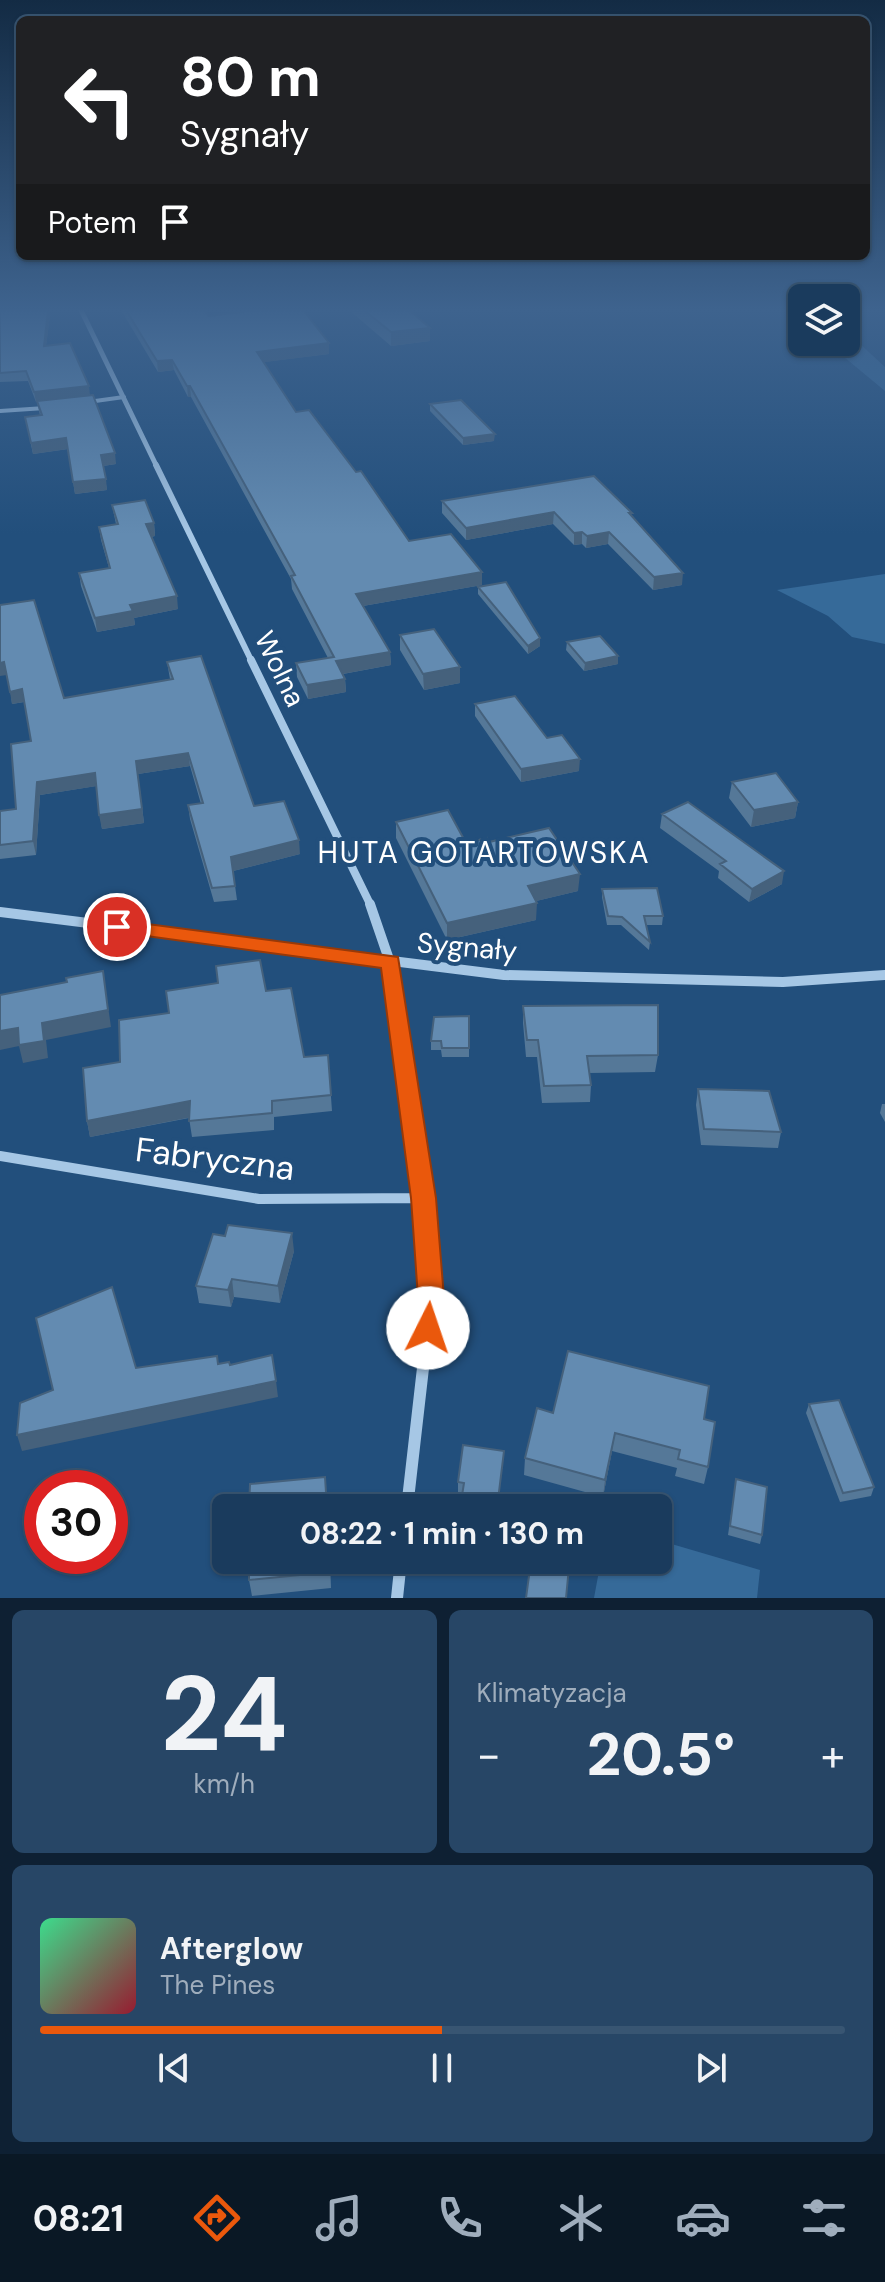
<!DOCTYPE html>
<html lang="pl">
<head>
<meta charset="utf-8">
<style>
	body { margin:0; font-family:"DM Sans",sans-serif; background:#274666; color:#f1f3f6; height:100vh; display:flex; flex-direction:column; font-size:30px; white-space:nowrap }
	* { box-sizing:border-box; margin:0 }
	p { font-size:26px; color:#9fadbc }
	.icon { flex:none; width:44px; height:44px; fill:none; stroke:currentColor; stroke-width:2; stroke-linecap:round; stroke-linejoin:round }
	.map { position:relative; height:1598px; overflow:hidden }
	.details { display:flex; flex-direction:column; gap:12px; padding:12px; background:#0e2033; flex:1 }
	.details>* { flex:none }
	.top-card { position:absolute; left:16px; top:16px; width:854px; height:244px; border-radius:12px; box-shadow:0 2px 6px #0004,0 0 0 2px #385572; background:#202124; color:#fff; overflow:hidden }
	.controls { position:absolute; left:788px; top:284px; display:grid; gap:16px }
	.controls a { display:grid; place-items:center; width:72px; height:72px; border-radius:12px; background:#1a3b5d; box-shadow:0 2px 6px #0004,0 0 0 2px #385572; font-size:40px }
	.speed { position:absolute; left:24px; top:1470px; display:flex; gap:16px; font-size:40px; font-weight:700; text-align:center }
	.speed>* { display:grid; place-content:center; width:104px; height:104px; border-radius:50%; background:#1a3b5d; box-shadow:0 2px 6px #0004,0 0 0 2px #385572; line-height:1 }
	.speed .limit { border:12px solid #d22; background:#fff; color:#111 }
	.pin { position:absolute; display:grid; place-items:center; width:68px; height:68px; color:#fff; margin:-34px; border:4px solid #fff; border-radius:50%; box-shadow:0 2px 8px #0007 }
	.me { position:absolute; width:88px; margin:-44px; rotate:4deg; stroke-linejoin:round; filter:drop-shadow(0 0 6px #0008) }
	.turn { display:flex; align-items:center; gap:28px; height:168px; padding:0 32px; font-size:36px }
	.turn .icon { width:104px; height:104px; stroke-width:2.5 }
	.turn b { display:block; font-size:56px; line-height:68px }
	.then { display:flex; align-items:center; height:76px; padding:0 32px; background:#0003; gap:16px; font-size:30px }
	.big { font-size:60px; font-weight:700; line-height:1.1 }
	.details .widget { flex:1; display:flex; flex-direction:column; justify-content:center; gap:12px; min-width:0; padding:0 28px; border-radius:12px; background:#274666 }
	.details .dial { align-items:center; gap:0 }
	.dial b { font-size:104px; line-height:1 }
	.song { display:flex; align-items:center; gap:24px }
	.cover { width:96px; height:96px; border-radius:12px; background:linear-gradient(135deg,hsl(150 70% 55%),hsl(350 70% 35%)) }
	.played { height:8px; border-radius:4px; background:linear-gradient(90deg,#ea580c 50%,#385572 50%) }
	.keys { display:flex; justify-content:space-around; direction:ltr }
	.heat { display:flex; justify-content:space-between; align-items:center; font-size:44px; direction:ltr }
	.details .tiles { flex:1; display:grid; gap:12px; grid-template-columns:1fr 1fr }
	.widget:last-child { grid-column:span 2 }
	.trip { position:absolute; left:212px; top:1494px; width:460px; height:80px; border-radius:12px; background:#1a3b5d; box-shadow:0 2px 6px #0004,0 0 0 2px #385572; font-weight:700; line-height:80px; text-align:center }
	.tabs { display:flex; height:128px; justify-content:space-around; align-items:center; background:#0a1825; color:#9fadbc }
	.tabs .icon { width:56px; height:56px }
	.tabs .selected { color:#ea580c }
	.tabs b { font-size:36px; color:#f1f3f6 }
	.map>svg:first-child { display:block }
	.green { fill:#366a99 }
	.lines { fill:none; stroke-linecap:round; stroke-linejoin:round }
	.lane { stroke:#a6c7e5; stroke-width:4 }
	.street-far4 { stroke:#a6c7e5; stroke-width:5 }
	.street-far3 { stroke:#a6c7e5; stroke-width:6 }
	.street-far2 { stroke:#a6c7e5; stroke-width:8 }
	.street-far1 { stroke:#a6c7e5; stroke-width:10 }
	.street { stroke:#a6c7e5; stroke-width:12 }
	.wall { fill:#557898 }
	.shaded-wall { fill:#45617c }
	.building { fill:#638bb1; stroke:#45617c; stroke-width:2 }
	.route { fill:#ea580c; stroke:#983908; stroke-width:2 }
	.labels { text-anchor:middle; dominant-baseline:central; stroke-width:8; stroke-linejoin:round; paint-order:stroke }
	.street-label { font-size:28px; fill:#fff; stroke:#224f7c }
	.neighbourhood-label { font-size:30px; letter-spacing:2px; fill:#fff; stroke:#224f7c }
	.near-street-label { font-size:34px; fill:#fff; stroke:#224f7c }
</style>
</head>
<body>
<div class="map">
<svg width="885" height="1598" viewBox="0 0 885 1598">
	<rect width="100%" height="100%" fill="#224f7c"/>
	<!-- green -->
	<path class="green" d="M846 331 885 367V391L826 342H846Z
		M885 574V644L852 637 828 616 777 590Z
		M658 1540 760 1570 757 1598H594L601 1560H658Z"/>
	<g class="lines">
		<!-- lane -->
		<path class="lane" d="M88 402 124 397
			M0 411 45 408"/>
		<!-- street-far4 -->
		<path class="street-far4" d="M81 310 157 467"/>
		<!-- street-far3 -->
		<path class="street-far3" d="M156 465 252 662"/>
		<!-- street-far2 -->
		<path class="street-far2" d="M251 660 371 906"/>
		<!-- street-far1 -->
		<path class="street-far1" d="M370 904 394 974 424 1214
			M0 912 504 975 783 982 885 975
			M0 1156 259 1199 423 1198"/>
		<!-- street -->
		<path class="street" d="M407 1508 431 1298 424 1212
			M397 1598 401 1560"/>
	</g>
	<!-- wall -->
	<path class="wall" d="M0 310 50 316 46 345 90 395 116 464 103 466 107 490 75 494 68 449 33 454 25 417 40 416 37 402H36L28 381 0 382Z
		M121 310H204L209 316 329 343V354L263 362 296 412 356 472 409 541 482 572V585L363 606 390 652 391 665 343 674 345 679 346 692 308 699 297 677 296 663 328 658 292 589 291 579 191 397H188L174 370 158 372Z
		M349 310H409L430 341 391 346Z
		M430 404 494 441 463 445 430 411Z
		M442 501 632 517 682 585 653 590 608 544 586 548 582 544 574 545 553 524 466 540 442 513Z
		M112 505 154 523 155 536 151 537 178 609 134 618 135 625 97 632 81 586 79 573 109 568 101 540 99 527 116 524Z
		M478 587 540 638V646L528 654 478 594Z
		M0 605 64 698 170 679 167 662 254 806 300 854 233 871 237 900 214 902 190 819 188 805 201 804 190 766 138 774 144 823 102 829 96 786 40 795 36 855 0 859V811L16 809 31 741 24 702 12 704Z
		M400 635 460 667V683L424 690 400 650Z
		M567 642 618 656V664L584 671 566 650Z
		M475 704 547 738 579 771 521 782 475 716Z
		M732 782 798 802 795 818 751 827 729 798Z
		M662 814 782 884 749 902 718 878 719 871 660 828Z
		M396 822 466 843 489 842 578 891 536 901V920L447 940 396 838Z
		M602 889 663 916 662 925H646L650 942 649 950 621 925H607L602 897Z
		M266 991 304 1057 328 1055 332 1111 274 1117V1130L192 1137 189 1118 90 1137 87 1121 169 1013Z
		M523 1006 658 1055 655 1072 589 1073 591 1085 590 1102 542 1103 537 1057H526L523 1023Z
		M469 1016V1057H442L441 1050H431V1041Z
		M698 1089 781 1132 778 1148 701 1145 696 1105Z
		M882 1104H885V1122L880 1113Z
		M294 1251 280 1303 234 1297 231 1307 199 1303 196 1286Z
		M809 1404 874 1487 871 1496 840 1502 806 1413Z
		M553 1413 704 1419 708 1467 704 1484 675 1476 677 1468 612 1451 603 1497 524 1475 525 1458Z
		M503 1468 462 1499H458V1482Z
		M736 1479 762 1535 760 1544 728 1535Z
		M249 1560H330L331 1588 252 1596 249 1580Z"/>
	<!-- shaded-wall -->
	<path class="shaded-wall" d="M48 310 50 316 45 355 44 346Z
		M430 328V341L391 346V332Z
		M329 343V354L258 363 257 352Z
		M172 360 174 370 158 372 157 361Z
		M89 386 90 396 36 402 34 392Z
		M187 386H190L191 397H188Z
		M495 434 494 441 463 445V438Z
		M66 438 68 449 33 454 31 443Z
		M115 453 116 464 103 466 101 455Z
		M106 479 107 490 75 494 73 482Z
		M554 512 553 524 466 540V528Z
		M154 523 155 536 148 537 146 524Z
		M582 532V544L574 545V533Z
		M609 532 608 544 586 548 587 536Z
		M482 572V585L357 607 356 594Z
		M683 573 682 585 653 590 654 577Z
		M177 596 178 609 134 618 135 625 97 632 95 618 130 605Z
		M540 638V646L528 654V646Z
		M390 652 391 665 337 675 336 661Z
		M618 656V664L584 671 585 663Z
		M4 662 7 675 0 676V663Z
		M460 667V683L424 690 423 674Z
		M345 679 346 692 308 699 307 685Z
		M22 689 24 702 12 704 10 692Z
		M188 753 190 766 138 774 144 823 102 829 99 815 136 761Z
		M580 759 579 771 521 782V769Z
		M95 773 97 786 40 795 36 855 33 841 37 782Z
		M798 802 795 818 751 827 754 810Z
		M299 840 300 854 233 871 231 857Z
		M784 871 782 884 749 902 752 889Z
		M580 874 578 891 528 903V886Z
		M537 903 536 920 447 940V923Z
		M103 971 111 1027 46 1040 48 1058 23 1063 19 1046 0 1050V1031L42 1023Z
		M190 1101 192 1117 90 1137 87 1121Z
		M292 1233 294 1251 280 1303 278 1286Z
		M232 1279 234 1297 231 1307 228 1290Z
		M276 1381 278 1397 22 1451 17 1435Z
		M615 1433 612 1451 603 1497 605 1480Z"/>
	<!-- building -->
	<path class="building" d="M0 310H48L44 346 70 343 89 386 34 392 26 371 0 373Z
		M126 310H204L209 316 259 310H303L329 343 257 352 296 412 309 410 356 472 361 471 409 541 451 534 482 572 356 594 390 652 336 661 345 679 307 685 296 663 334 657 291 576 295 575 190 386H187L172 360 157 361Z
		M364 310H409L430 328 391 332Z
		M93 395 115 453 101 455 106 479 73 482 66 438 31 443 25 417 42 415 37 401Z
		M461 400 495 434 463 438 430 404Z
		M594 476 632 513H629L683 573 654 577 609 532 587 536 582 532 574 533 554 512 466 528 442 501Z
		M145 500 154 523 146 524 177 596 130 605 133 611 95 618 79 573 110 568 99 527 118 524 112 505Z
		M506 582 540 638 528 646 478 587Z
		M34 600 64 698 173 679 167 662 201 656 254 806 284 801 299 840 231 857 235 886 212 888 188 805 203 803 188 753 136 761 142 809 99 815 95 773 37 782 33 841 0 845V811L16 809 11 744 31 741 22 689 10 692 4 662 0 663V605Z
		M434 629 460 667 423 674 400 635Z
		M600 636 618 656 585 663 567 642Z
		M515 696 547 738 562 735 580 759 521 769 475 704Z
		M776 773 798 802 754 810 732 782Z
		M688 802 784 871 752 889 720 864 726 861 662 814Z
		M448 810 466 843 487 838 489 842 549 828 580 874 528 886 537 903 447 923 396 822Z
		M657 888 663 916H644L650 942 622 917 608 916 602 889Z
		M260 960 266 991 291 988 304 1057 328 1055 331 1095 272 1101V1113L189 1121 190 1101 87 1121 83 1068 120 1062 119 1020 169 1013 166 991 218 983 216 966Z
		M103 971 108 1010 42 1023 44 1041 19 1045 18 1028 0 1031V995L67 982 66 978Z
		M658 1005V1055L587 1056 591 1085 544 1086 538 1040H527L523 1006Z
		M469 1016V1048H442L441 1041H431L434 1017Z
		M698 1089 769 1091 781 1132 704 1129Z
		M228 1225 292 1233 278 1286 232 1279 228 1290 196 1286 213 1234 225 1236Z
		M112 1287 136 1368 217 1356 218 1364 229 1362 230 1365 272 1355 276 1381 17 1435 20 1403 53 1390 36 1318Z
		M568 1351 709 1386 704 1419 715 1422 708 1467 678 1459 680 1450 615 1433 605 1480 525 1458 537 1408 553 1413Z
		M839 1400 874 1487 843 1493 809 1404Z
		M463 1445 504 1451 497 1508H460L464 1483 458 1482Z
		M325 1477 327 1508H249L250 1484Z
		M736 1479 767 1487 762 1535 730 1526Z
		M249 1560H329L330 1572 249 1580Z
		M531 1561 569 1567 566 1598H526Z"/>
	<!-- sky -->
	<linearGradient id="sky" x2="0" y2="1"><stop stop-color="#132b44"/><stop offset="0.58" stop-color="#3e638e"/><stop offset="1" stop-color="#3e638e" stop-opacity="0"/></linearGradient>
	<rect width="885" height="534" fill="url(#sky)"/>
	<!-- route -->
	<path class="route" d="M117 920 398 957 436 1198 444 1298 437 1336 428 1340 418 1336 414 1328 418 1298 411 1198 381 968 110 931 107 927 110 922Z"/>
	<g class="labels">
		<!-- street labels -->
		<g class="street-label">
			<text transform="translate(280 669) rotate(64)">Wolna</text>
			<text transform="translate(467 947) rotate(5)">Sygnały</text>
		</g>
		<!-- neighbourhood labels -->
		<g class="neighbourhood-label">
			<text x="484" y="852">HUTA GOTARTOWSKA</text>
		</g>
		<!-- near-street labels -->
		<g class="near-street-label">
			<text transform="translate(215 1159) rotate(7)">Fabryczna</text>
		</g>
	</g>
</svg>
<div class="controls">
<a><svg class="icon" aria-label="layers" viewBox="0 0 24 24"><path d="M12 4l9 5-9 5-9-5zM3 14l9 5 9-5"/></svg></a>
</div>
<div class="speed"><div class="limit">30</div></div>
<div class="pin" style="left:117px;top:927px;background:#d93025"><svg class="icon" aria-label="arrive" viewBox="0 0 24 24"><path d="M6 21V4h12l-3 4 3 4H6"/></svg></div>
<svg class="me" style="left:428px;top:1328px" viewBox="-20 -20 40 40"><circle r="19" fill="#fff"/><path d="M0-13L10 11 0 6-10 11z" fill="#ea580c"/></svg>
<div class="trip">08:22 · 1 min · 130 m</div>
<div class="top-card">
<div class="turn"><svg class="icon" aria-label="left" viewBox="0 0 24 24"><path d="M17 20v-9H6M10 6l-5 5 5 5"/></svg><div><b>80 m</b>Sygnały</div></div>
<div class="then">Potem<svg class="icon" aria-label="arrive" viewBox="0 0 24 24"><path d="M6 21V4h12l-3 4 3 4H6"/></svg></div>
</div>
</div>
<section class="details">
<div class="tiles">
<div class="widget dial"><b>24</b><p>km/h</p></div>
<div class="widget"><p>Klimatyzacja</p>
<div class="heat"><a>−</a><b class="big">20.5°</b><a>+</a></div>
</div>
<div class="widget">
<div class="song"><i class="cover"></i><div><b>Afterglow</b><p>The Pines</p></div></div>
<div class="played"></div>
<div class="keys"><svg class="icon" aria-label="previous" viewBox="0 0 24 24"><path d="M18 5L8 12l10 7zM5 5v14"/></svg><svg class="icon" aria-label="pause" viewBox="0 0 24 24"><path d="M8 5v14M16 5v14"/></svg><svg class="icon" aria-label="next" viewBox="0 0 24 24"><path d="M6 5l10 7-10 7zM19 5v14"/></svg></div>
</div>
</div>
</section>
<nav class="tabs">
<b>08:21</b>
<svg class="icon selected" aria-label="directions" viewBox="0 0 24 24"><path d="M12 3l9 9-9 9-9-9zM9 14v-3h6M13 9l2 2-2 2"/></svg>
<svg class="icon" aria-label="music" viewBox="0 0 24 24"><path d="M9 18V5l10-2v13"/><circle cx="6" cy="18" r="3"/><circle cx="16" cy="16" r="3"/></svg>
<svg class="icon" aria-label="phone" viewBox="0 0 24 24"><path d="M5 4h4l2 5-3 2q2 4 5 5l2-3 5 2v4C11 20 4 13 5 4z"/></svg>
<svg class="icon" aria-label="climate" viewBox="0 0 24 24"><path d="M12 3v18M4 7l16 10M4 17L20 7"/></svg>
<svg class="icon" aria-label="car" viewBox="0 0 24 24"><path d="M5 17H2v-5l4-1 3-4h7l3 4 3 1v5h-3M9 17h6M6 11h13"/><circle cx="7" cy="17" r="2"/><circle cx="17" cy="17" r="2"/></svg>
<svg class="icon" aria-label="filters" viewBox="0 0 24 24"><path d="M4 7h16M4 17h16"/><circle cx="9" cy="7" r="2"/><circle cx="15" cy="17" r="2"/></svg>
</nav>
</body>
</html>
